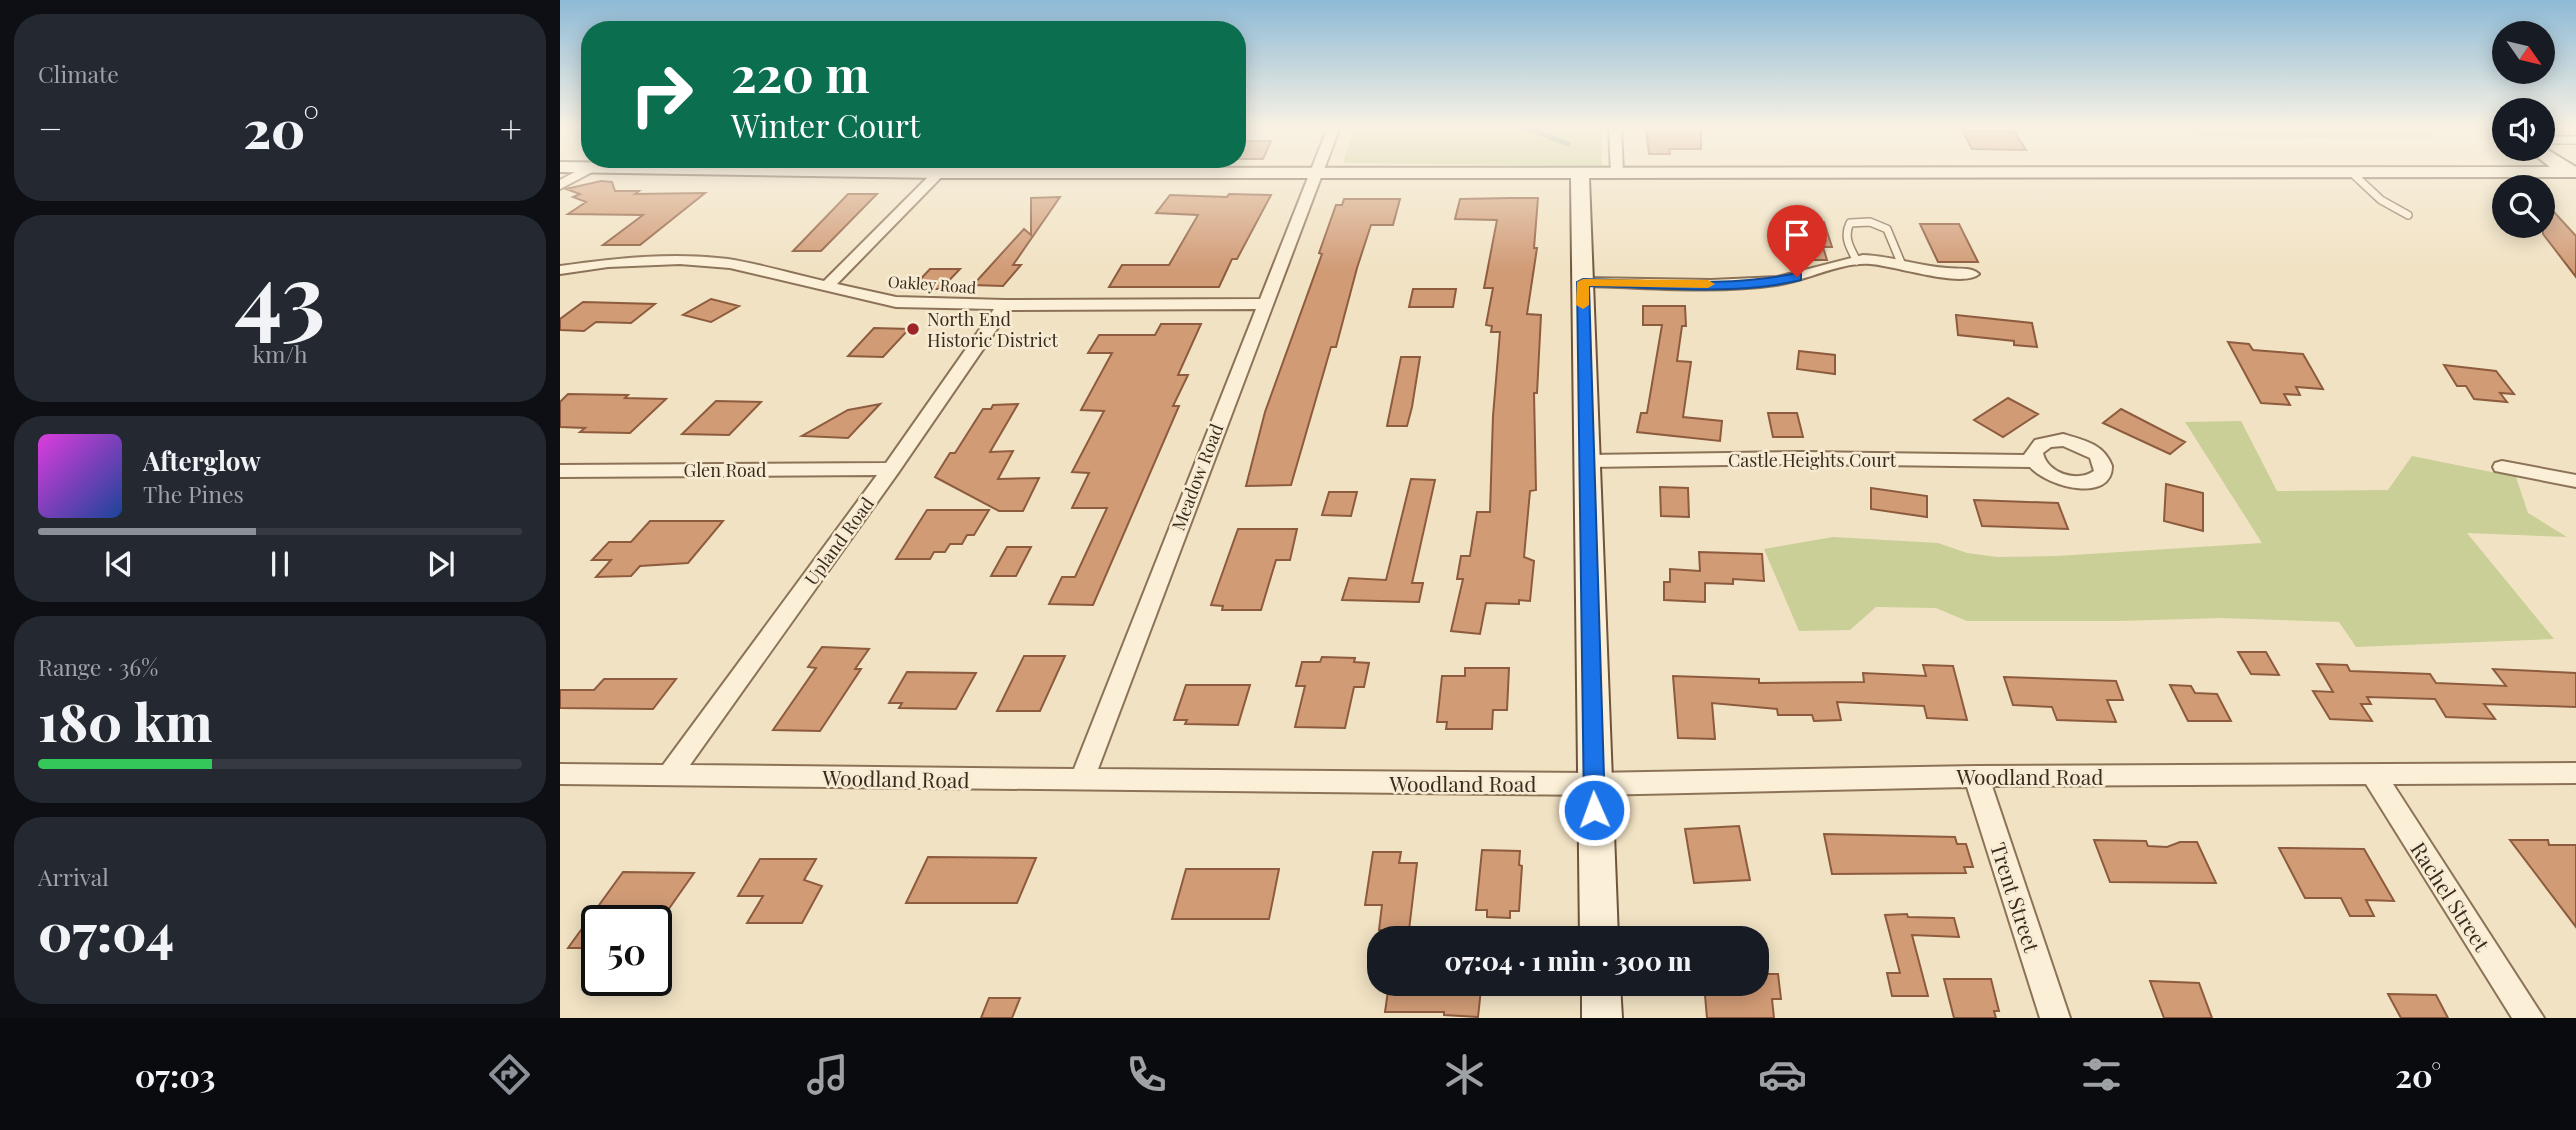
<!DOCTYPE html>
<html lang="en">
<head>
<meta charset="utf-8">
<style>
	body { margin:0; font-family:"Playfair Display",serif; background:#242831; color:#f1f3f6; height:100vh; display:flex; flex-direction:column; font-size:26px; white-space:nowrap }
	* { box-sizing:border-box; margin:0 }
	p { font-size:23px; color:#9ea1a6 }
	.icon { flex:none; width:38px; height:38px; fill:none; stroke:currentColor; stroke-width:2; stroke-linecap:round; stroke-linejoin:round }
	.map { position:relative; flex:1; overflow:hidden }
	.details { display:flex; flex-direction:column; gap:14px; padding:14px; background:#0d0f14; width:560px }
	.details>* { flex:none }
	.guide { position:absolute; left:21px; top:21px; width:665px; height:147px; border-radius:28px; box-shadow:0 4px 18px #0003; background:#0b6e4f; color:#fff; overflow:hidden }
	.needle { width:46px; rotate:124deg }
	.controls { position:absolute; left:1932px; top:21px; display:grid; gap:14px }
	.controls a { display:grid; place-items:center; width:63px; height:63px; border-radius:50%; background:#171b24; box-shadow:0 4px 18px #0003; font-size:35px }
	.speed { position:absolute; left:21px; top:905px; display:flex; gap:14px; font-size:35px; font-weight:700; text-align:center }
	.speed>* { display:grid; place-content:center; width:91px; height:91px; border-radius:50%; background:#171b24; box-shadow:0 4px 18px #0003; line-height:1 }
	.speed .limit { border:4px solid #111; border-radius:10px; background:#fff; color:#111 }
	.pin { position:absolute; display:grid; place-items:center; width:60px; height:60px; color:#fff; margin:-72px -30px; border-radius:50% 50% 50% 0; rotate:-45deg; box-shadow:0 0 7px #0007 }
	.pin .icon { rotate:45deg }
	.me { position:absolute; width:77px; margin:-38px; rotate:358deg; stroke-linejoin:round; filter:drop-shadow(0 0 5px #0008) }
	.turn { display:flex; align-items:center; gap:24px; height:147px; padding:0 35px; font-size:32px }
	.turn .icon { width:91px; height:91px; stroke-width:2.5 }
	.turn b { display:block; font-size:49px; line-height:60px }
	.big { font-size:52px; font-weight:800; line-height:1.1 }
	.details .tile { flex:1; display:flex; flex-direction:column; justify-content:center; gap:10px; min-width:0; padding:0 24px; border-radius:28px; background:#242831 }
	.details .dial { align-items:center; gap:0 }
	.dial b { font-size:91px; line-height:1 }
	.song { display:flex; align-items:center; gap:21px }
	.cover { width:84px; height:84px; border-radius:10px; background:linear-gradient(135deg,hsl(300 70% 55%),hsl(220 70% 35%)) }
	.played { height:7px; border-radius:4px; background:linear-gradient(90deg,#8c9099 45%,#363941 45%) }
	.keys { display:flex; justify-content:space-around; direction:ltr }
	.heat { display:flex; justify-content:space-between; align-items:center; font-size:38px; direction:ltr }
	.charge { height:10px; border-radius:5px; background:linear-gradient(90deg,#34c759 36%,#363941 0) }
	.trip { position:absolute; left:807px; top:926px; width:402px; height:70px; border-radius:28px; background:#171b24; box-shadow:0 4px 18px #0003; font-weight:800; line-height:70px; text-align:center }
	.tabs { display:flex; height:112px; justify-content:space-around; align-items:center; background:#090b0e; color:#9ea1a6 }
	.tabs .icon { width:49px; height:49px }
	.tabs .active { color:#8c9099 }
	.tabs b { font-size:32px; color:#f1f3f6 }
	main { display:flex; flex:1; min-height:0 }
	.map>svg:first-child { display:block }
	.green { fill:#c9cf96 }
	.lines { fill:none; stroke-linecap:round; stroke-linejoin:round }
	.stream { stroke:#6b9288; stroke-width:5 }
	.building { fill:#d19b76; stroke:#8d5b3d; stroke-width:2 }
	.lane-casing { stroke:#8c7358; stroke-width:10 }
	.street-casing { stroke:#8c7358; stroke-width:4 }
	.secondary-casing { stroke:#6e543c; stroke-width:4 }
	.lane { stroke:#fbefd7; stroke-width:7 }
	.street { fill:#fbefd7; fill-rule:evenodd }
	.secondary { fill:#fbefd7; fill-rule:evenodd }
	.route { fill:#1a73e8; stroke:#114b97; stroke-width:2 }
	.slow { fill:#f59e0b }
	.poi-dot { fill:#9e2527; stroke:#f7ecd3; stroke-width:2.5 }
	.labels { text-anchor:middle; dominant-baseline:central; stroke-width:5; stroke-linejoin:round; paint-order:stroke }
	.far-street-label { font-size:16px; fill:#3b2b1d; stroke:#f7ecd3 }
	.poi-label { font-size:18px; fill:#3b2b1d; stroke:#f7ecd3; text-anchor:start }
	.street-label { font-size:18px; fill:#3b2b1d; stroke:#f7ecd3 }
	.near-street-label { font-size:21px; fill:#3b2b1d; stroke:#f7ecd3 }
</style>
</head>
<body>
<main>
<section class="details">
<div class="tile"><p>Climate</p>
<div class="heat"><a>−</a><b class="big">20°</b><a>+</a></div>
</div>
<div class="tile dial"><b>43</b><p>km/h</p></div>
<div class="tile">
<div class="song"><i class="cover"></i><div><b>Afterglow</b><p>The Pines</p></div></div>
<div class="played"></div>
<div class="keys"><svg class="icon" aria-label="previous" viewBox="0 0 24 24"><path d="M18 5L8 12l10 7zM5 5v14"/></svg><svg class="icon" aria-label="pause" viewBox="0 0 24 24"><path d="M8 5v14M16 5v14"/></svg><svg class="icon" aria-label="next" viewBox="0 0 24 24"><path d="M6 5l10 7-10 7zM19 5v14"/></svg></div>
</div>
<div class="tile"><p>Range · 36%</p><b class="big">180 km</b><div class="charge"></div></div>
<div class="tile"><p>Arrival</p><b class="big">07:04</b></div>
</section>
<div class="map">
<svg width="2016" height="1018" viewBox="0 0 2016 1018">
	<rect width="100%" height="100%" fill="#f1e2c3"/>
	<!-- green -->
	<path class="green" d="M795 127H1042V166L783 163Z
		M1631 127H1860L1876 139 1640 137Z
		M1681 421 1717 491 1828 490 1852 456 1956 477 1968 513 2007 537 1907 533 1994 639 1796 647 1779 622 1662 618 1557 621H1407L1376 608 1316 607 1290 630 1239 631 1204 549 1273 537 1378 543 1407 553 1437 557 1497 556 1702 543 1625 422Z"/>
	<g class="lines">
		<!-- stream -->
		<path class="stream" d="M964 127 1008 144"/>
	</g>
	<!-- building -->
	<path class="building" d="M1086 127H1141V149H1109L1110 154H1089Z
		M1403 131H1454L1466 150 1412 149Z
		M682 141H711L703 159H677V150Z
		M41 181 52 182 55 191H79L75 194 145 193 80 245H43L83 215 8 214 26 202 13 197 20 194 6 189Z
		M288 194H317L261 251H233Z
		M669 194 711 195 677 259H672L659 287H549L562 265H609L638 215 596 213 610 195 667 197Z
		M500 197 453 265H461L443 286 413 285 464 229 471 235V198Z
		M950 198H978L974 248H977L967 314 981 315 977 393H974L976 490 970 491 964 557 974 561 970 601 959 600V604L926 603 920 634 891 631 903 579H897L901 556H910L917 512H930L933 416 940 332H931L932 326 926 325 933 288H924L937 220 895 219 900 199Z
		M784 199H840L833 225H811L797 268 776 347H771L731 485 686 486 705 412 762 254 759 253 776 205H782Z
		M1983 200 2016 236V277L1983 234Z
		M1238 222H1264L1272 247H1263L1267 260H1248Z
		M1360 224H1399L1418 262H1378Z
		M370 269H400L381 289H351Z
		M853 289H896L893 307H849Z
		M151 299 179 306 151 322 123 315Z
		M23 302 95 304 71 323 36 322 24 331 0 330V319Z
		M1083 306H1125L1126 326H1122L1117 361 1131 362 1123 417 1162 421 1160 441 1077 432 1081 413H1087L1102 325H1083Z
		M1396 315 1472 323 1477 347 1454 345V341L1398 335Z
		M601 324H641L618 375H628L613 406H619L533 605 489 604 502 577H515L547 508H512L529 473 512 472 544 411 521 410 552 353H528L539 335H595Z
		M314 328 349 329 323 357 288 356Z
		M1668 342 1689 344 1693 350 1743 354 1763 389 1736 387 1740 395 1724 394 1730 405 1701 403Z
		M1239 351 1275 355V374L1237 369Z
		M841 357H860L852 407 847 426H827Z
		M1884 365 1936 371 1954 394 1940 393 1947 402 1914 399 1906 386H1897Z
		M8 394 68 395 65 398 106 399 70 433 20 432 25 428 0 427V402Z
		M1448 398 1478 414 1443 437 1414 420Z
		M156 401 201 402 169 435 122 434Z
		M320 404 288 438 242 436 288 410Z
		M458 404 430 452 453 451 438 479 479 478 463 511H439L375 477 390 453H395L423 409H431L433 405Z
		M1561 409 1625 442 1610 454 1543 423Z
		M1208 413H1237L1243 437H1213Z
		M851 479 875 480 852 583H863L859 602 782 600 789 578 826 580Z
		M1606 484 1643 493V531L1604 521Z
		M1100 487 1128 488 1129 517 1101 516Z
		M1311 488 1367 496V517L1311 509Z
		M769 492H797L791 516 762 515Z
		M1414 500 1498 503 1508 529 1422 526Z
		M367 510H429L414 535H407L402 544H390L385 552H374L370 559H336Z
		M90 521H163L128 563 80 566 71 576 36 577 51 560H32L49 542H71Z
		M678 529H737L730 560H716L701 610H662L663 606 651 605Z
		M447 547H471L456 576H431Z
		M1139 552 1202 554 1204 581 1173 579V584L1145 583V602L1104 600V582H1110V569L1140 571Z
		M262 647 309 649 295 669H301L260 731 213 730 256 668 248 667Z
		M1678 652H1706L1719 675 1691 674Z
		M464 656H505L480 711H437Z
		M762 657 795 658 794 662 809 663 804 687H794L785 728 735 727 745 686H736L742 662H760Z
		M1757 664 1787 665 1790 671 1870 674 1876 683 1946 686 1933 669 2016 673V707L1924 704 1935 719 1886 717 1875 699 1807 697 1811 704H1801L1812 721 1770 719 1753 691 1773 692Z
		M1363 665 1393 666 1407 720 1367 718 1364 706 1277 702 1281 720 1254 721 1252 715H1218L1217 709 1152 703 1155 739 1118 738 1113 676 1199 679V683L1304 682 1303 673 1366 676Z
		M905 668H949L947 710H933L932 729H886L887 722H877L882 676H905Z
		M347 672 416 673 396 709 339 708 342 703H329Z
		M1444 677 1556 681 1563 700H1547L1556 722 1497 720 1492 707 1453 705Z
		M44 679H116L93 709 0 708V690H34Z
		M626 685H690L678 725 625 724 627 720H614Z
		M1610 685 1631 686 1635 693 1657 694 1671 721H1628Z
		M1179 826 1190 880 1134 883 1125 829Z
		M1264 834 1395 837 1397 844H1406L1413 867H1404L1406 873 1272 874Z
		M1534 840 1586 841 1588 846 1607 847 1620 842H1637L1656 883 1550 882Z
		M1950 840H1988L1989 845H2016V927Z
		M1719 848 1804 849 1834 901 1806 900 1814 916H1790L1781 898H1745Z
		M922 850 960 851 959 865 962 866 959 911H950V918L927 917V910H916Z
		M813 852H841L839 863H857L849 930H819L822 905H805Z
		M368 857 476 858 457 903H346Z
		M200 859H256L244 880 262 886 242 923H187L203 896H178Z
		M626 869H719L709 919H612Z
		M63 872 134 873 101 920H37V948H8Z
		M1347 914 1348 917 1394 918 1399 937 1352 935 1368 996H1332L1327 973H1340L1325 915Z
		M1197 974H1218L1221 999H1212L1214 1018H1147L1144 984H1197Z
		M1384 979H1431L1439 1011H1434L1436 1018H1394Z
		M1590 981 1639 983 1652 1018H1604Z
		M829 984H866V986L921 989 918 1017 884 1015V1012H825Z
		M1828 994 1876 995 1888 1018H1841Z
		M429 998H460L452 1018H421Z"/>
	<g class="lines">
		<!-- lane casing -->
		<g class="lane-casing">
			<path id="lane" d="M1983 140H2016
				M140 170 156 159
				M187 171 203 159
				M1791 172 1821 200 1848 215
				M1297 261C1290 248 1283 237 1290 223L1310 222 1327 229 1342 265"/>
		</g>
		<!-- street casing -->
		<g class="street-casing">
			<path id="street" d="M768 127H780L538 769 1033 773 1416 766 2016 763V783L1833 784 1984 1018H1952L1806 784 1432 786 1510 1018H1480L1407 787 1033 795 0 784V764L103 765 317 475 0 477V465L326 463 434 309 336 307 170 268 120 264 48 267 0 274V266C56 258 112 252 168 259 200 264 232 274 264 281L386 159H399L277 284 336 297 445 300 700 299ZM696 309 514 769 130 765 338 473 450 310Z
				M1049 127H1061L1063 173 1057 177 1051 173Z
				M30 164 34 165V171L0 189V180Z
				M1303 255C1332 256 1358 266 1387 268 1398 269 1412 267 1419 274 1403 289 1333 265 1310 264 1279 262 1247 281 1216 285 1153 294 1086 287 1023 286L1016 282 1023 278 1151 280 1217 277Z
				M1503 434C1524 440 1544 444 1552 466 1552 503 1489 488 1470 467L1242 464 1028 467 1019 461 1028 455 1242 452 1464 455 1475 440ZM1503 446 1530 458 1534 471C1517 483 1487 473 1483 453L1491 447Z
				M1942 461 2016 475V487L1935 471 1933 467 1935 463Z"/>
		</g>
		<!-- secondary casing -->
		<g class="secondary-casing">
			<path id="secondary" d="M1935 127H1944V133Z
				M1983 147 2016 167V177L1029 178 1058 938H1020L1011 178H379L0 172V162L379 168 1990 167 1967 149Z
				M1022 984H1060L1062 1018H1022Z"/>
		</g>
		<!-- lane -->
		<use href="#lane" class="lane"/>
		<!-- street -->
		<use href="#street" class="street"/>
		<!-- secondary -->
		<use href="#secondary" class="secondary"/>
	</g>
	<!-- sky -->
	<linearGradient id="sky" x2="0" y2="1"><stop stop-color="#8dbad6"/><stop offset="0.47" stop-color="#f9f2e4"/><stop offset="1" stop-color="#f9f2e4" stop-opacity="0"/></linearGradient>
	<rect width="2016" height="270" fill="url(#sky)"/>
	<!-- route -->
	<path class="route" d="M1237 273 1241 274V280C1174 296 1098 287 1029 286L1045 810 1042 816 1034 819 1027 816 1024 810 1017 282 1023 279C1092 280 1168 288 1237 273Z"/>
	<!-- slow -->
	<path class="slow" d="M1023 279 1148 280 1155 284 1148 288 1029 286V305L1023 309 1016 305 1017 282Z"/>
	<!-- markers -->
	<circle class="poi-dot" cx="353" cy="329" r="7"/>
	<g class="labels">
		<!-- far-street labels -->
		<g class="far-street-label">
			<text transform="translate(372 284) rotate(4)">Oakley Road</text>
		</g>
		<!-- poi labels -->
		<g class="poi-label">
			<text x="367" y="319">North End<tspan x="367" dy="21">Historic District</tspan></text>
		</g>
		<!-- street labels -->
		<g class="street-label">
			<text x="1252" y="460">Castle Heights Court</text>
			<text x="165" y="470">Glen Road</text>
			<text transform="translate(637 477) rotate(-69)">Meadow Road</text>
			<text transform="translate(279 541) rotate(-54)">Upland Road</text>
		</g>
		<!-- near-street labels -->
		<g class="near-street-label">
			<text x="1470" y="776">Woodland Road</text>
			<text transform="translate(336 778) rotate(1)">Woodland Road</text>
			<text x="903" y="783">Woodland Road</text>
			<text transform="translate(1891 896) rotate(57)">Rachel Street</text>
			<text transform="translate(1456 897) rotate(72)">Trent Street</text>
		</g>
	</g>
</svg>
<div class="controls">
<a><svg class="needle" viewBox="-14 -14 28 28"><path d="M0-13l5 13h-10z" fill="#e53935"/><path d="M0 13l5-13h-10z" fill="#9ea1a6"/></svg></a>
<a><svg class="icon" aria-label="sound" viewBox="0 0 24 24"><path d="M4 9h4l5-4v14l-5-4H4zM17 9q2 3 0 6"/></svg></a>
<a><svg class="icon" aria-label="search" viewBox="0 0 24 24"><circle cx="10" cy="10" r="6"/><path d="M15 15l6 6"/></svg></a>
</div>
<div class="speed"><div class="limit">50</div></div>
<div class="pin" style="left:1237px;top:277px;background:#d93025"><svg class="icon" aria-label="arrive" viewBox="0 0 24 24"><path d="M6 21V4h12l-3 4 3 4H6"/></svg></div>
<svg class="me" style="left:1034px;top:810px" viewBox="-20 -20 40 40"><circle r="17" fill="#1a73e8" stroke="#fff" stroke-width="3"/><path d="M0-11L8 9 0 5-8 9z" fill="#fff"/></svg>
<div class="trip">07:04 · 1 min · 300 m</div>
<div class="guide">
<div class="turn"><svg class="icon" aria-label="right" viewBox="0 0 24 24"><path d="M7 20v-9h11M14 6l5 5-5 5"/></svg><div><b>220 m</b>Winter Court</div></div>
</div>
</div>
</main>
<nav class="tabs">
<b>07:03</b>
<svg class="icon active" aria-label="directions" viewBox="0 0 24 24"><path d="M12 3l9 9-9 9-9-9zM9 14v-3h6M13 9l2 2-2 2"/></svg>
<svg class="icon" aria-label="music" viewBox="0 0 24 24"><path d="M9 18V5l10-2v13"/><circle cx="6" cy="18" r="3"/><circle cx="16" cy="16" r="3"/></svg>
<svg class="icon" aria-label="phone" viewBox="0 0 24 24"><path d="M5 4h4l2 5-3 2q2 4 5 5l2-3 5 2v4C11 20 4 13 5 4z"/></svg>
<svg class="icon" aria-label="climate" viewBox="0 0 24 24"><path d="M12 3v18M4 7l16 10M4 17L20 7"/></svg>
<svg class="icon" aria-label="car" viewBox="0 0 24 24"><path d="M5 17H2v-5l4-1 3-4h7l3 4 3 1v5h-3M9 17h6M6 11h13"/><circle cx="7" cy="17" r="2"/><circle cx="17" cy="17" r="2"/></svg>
<svg class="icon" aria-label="filters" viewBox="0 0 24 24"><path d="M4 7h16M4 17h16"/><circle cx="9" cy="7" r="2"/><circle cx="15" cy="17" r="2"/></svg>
<b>20°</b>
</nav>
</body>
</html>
